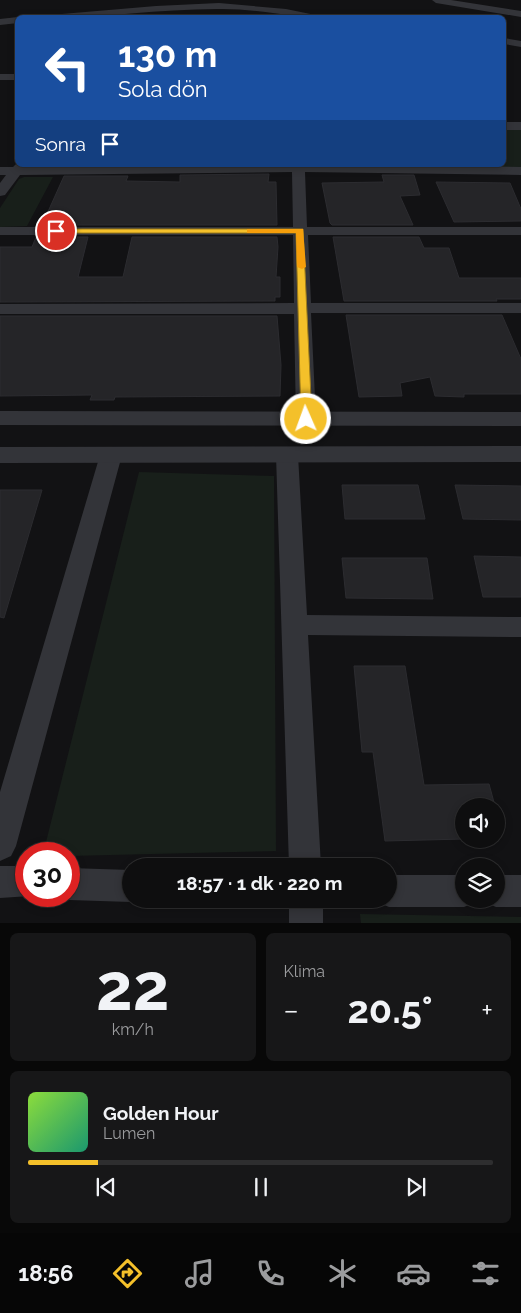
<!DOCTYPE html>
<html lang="tr">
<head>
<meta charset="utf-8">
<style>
	body { margin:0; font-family:Raleway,sans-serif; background:#171718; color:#f1f3f6; height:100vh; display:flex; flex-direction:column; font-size:19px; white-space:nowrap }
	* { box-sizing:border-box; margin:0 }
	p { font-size:16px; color:#9b9c9e }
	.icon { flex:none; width:28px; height:28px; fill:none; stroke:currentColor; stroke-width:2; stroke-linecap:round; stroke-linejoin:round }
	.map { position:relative; height:923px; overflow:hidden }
	.details { display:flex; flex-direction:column; gap:10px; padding:10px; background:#080808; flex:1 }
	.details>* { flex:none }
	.guide { position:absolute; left:15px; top:15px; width:491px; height:152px; border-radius:8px; box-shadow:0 2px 8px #0003,0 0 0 1px #2e2e2f; background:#1a4fa0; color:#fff; overflow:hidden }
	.tools { position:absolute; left:455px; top:798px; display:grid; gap:10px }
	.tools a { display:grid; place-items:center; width:50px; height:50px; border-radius:50%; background:#0e0e0f; box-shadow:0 2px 8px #0003,0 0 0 1px #2e2e2f; font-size:25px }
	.speed { position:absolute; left:15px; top:842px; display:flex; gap:10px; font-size:25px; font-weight:700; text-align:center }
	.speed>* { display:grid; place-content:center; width:65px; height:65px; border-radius:50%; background:#0e0e0f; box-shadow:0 2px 8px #0003,0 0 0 1px #2e2e2f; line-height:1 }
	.speed .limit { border:8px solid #d22; background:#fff; color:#111 }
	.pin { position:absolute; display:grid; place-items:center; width:42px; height:42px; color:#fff; margin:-21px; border:2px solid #fff; border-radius:50%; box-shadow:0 1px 5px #0007 }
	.me { position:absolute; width:55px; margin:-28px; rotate:358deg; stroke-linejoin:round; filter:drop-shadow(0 0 4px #0008) }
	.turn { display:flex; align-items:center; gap:18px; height:105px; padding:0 20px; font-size:22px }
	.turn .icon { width:65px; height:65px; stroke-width:2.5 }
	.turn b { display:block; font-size:35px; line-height:42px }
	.then { display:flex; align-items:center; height:48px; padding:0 20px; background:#0003; gap:10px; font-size:19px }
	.big { font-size:38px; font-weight:700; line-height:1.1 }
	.details .tile { flex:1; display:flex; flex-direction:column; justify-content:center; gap:8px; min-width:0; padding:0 18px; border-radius:8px; background:#171718 }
	.details .dial { align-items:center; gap:0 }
	.dial b { font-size:65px; line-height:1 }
	.song { display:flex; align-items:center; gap:15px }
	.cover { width:60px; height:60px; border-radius:8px; background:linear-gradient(135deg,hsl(90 70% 55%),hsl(160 70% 35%)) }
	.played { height:5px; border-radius:2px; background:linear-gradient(90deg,#f4c02a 15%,#2e2e2f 15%) }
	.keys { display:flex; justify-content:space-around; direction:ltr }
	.heat { display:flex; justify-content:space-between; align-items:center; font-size:28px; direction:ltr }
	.details .tiles { flex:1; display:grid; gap:10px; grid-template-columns:1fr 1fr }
	.tile:last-child { grid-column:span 2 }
	.trip { position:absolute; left:122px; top:858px; width:275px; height:50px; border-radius:25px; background:#0e0e0f; box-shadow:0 2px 8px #0003,0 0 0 1px #2e2e2f; font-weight:700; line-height:50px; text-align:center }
	.menu { display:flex; height:80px; justify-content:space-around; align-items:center; background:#060606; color:#9b9c9e }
	.menu .icon { width:35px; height:35px }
	.menu .on { color:#f4c02a }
	.menu b { font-size:22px; color:#f1f3f6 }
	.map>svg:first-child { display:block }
	.green { fill:#181f1a }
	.building { fill:#252528; stroke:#2c2c30 }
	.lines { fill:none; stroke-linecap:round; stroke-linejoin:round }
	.minor { fill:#333439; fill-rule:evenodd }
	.tertiary { fill:#333439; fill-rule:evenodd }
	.route { fill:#f4c02a; stroke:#9f7d1b }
	.slow { fill:#f59e0b }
</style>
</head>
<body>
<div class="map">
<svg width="521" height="923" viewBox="0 0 521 923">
	<rect width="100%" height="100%" fill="#121214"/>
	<!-- green -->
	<path class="green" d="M504 129H521V168H455L453 165H504Z
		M24 177H53L27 226 0 227V208L19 179Z
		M139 472 274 476 276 851 69 856V854H43Z
		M360 914 521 917V923H361Z"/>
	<!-- building -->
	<path class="building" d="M269 174 268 182H276L277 225H42L64 176H128L126 181 180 182V175Z
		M382 175H414L420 195 400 196 413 225H332L330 223 322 183 384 182Z
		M436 182 510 183 521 209V221L454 222Z
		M36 237H88L78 277H123L132 237H277L278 247 276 277H280V297H275V301L0 302V247H32Z
		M333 237H419L424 248H449L459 278H521V299H496L497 301H344Z
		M346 315H502L521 359V394H464V397L435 396 430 377 400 383 402 396 359 397Z
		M0 316H277L281 365 280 396 115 397 114 400H90L92 395 0 396Z
		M342 485H418L425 519H345Z
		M455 485 521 486V520L463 519Z
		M0 490H42L4 618 0 617Z
		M474 556 521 557V597H483Z
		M342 558H427L433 599 346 598Z
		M354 666H405L424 785 489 784 495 806H464V839L385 841 373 752H362Z"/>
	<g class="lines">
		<!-- minor -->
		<path class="minor" d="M432 0H451L521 11V17L436 3Z
			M219 3 286 9 330 18C292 18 255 8 217 9 159 9 103 18 46 18L50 15 156 6Z
			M18 17V23L0 25V19Z
			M504 38 521 41V47L504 44Z
			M0 74H18V80H0Z
			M504 122H521V130H504Z
			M18 162V165H27L26 167 367 165 521 167V175L305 172 307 227H521V235H308L311 303H521V313H311L316 419 313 423 306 425 299 423 296 419 294 314H0V304L294 303 293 235H0V227H293L292 172 20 175 5 195 0 196V183L6 175H0V167H13Z
			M111 449 118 450 122 455 16 846 11 856 0 861V792L100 455 104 450Z
			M287 449 294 450 298 455 307 615 521 617V637L308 635 321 866H289L276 455 280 450Z
			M0 866H26V896H30L0 898Z
			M69 868 131 870V899H139L131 902 69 900 60 896H69Z
			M389 875H464V899H477L476 902 464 907H389L377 902 376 899H389Z
			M496 875H521V907H496L484 902 483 899H496Z
			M289 899H323V923H289Z"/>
		<!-- tertiary -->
		<path class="tertiary" d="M0 411 521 412V426L0 425Z
			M521 446V462L0 463V447Z"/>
	</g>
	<!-- route -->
	<path class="route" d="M54 229H303L312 419 310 421 306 422 301 419 296 233H54Z"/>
	<!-- slow -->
	<path class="slow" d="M247 229H303L306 267 302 269 297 267 296 233H247Z"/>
</svg>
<div class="tools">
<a><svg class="icon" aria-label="sound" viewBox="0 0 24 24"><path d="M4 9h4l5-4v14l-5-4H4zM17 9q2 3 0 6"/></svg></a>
<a><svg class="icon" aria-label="layers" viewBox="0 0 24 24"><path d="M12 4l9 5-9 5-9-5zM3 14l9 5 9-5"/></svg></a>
</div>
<div class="speed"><div class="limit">30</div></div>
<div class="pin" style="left:56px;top:231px;background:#d93025"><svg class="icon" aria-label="arrive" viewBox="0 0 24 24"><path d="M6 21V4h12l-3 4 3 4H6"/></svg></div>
<svg class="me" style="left:306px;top:419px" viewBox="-20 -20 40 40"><circle r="17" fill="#f4c02a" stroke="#fff" stroke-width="3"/><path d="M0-11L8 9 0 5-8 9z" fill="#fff"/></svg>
<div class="trip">18:57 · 1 dk · 220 m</div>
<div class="guide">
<div class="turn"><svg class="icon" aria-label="left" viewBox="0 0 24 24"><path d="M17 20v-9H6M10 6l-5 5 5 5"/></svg><div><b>130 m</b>Sola dön</div></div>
<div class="then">Sonra<svg class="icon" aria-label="arrive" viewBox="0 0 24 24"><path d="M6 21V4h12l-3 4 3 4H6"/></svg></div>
</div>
</div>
<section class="details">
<div class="tiles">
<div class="tile dial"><b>22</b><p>km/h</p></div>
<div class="tile"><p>Klima</p>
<div class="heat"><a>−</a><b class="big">20.5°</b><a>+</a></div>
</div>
<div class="tile">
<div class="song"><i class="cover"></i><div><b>Golden Hour</b><p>Lumen</p></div></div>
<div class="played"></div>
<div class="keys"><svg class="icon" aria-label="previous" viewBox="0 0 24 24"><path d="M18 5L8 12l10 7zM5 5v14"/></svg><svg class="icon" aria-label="pause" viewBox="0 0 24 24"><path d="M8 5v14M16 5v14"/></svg><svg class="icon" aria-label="next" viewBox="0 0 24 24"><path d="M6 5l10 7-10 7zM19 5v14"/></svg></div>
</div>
</div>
</section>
<nav class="menu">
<b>18:56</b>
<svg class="icon on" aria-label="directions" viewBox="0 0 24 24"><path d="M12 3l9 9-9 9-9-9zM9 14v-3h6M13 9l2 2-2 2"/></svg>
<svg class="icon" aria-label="music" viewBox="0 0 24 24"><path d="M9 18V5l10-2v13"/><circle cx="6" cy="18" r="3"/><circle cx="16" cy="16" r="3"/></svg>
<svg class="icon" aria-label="phone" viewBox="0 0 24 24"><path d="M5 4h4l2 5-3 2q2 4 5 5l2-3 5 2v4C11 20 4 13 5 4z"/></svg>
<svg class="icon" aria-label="climate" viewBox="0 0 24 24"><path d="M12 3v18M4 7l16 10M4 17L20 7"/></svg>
<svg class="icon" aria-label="car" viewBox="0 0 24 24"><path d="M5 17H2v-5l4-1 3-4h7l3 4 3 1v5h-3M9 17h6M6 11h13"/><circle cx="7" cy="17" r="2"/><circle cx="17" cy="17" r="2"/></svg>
<svg class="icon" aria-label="filters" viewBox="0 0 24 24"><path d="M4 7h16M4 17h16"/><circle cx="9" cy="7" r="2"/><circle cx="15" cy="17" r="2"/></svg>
</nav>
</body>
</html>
